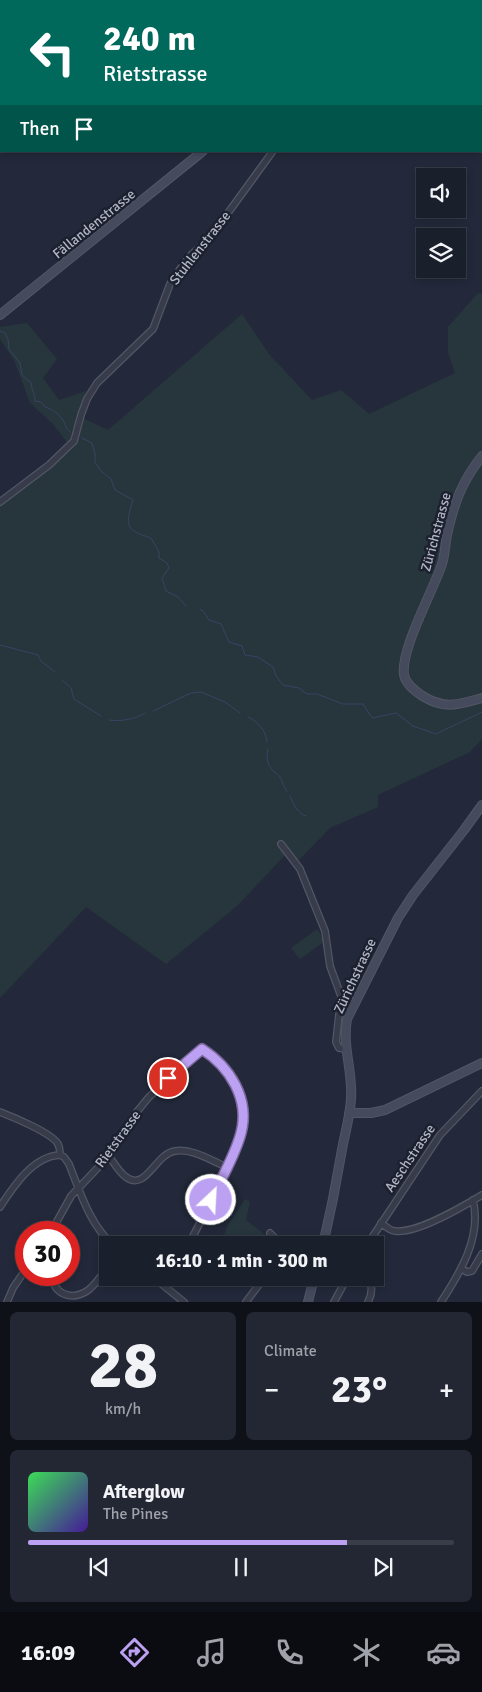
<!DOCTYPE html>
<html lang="en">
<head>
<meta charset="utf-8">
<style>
	body { margin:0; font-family:Signika,sans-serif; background:#232734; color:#f1f3f6; height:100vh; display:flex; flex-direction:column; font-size:19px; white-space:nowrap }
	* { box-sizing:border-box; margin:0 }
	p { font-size:16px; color:#9fa2a9 }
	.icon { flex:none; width:28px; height:28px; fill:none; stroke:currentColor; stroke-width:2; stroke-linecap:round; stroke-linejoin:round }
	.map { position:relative; height:1302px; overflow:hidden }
	.sheet { display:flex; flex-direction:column; gap:10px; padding:10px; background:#0e1118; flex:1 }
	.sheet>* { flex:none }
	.banner { position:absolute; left:0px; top:0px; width:482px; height:152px; box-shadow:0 2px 8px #0003,0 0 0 1px #383d48; background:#00695c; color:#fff; overflow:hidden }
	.controls { position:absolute; left:416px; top:168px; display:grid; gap:10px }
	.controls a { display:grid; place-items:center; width:50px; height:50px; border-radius:0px; background:#1a1f2c; box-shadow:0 2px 8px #0003,0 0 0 1px #383d48; font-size:25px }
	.speed { position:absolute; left:15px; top:1221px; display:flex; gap:10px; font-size:25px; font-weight:700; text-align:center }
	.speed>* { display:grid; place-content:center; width:65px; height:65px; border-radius:50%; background:#1a1f2c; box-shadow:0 2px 8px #0003,0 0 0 1px #383d48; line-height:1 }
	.speed .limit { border:8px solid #d22; background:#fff; color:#111 }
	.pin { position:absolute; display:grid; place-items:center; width:42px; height:42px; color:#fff; margin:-21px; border:2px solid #fff; border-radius:50%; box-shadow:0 1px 5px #0007 }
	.me { position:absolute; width:55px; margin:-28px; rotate:25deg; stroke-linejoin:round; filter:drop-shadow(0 0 4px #0008) }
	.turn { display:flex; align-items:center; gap:18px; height:105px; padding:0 20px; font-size:22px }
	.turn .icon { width:65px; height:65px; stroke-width:2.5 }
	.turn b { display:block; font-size:35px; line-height:42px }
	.then { display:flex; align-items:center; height:48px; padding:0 20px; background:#0003; gap:10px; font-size:19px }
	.big { font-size:38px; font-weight:800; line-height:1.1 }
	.sheet .tile { flex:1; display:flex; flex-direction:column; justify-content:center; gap:8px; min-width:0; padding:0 18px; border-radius:8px; background:#232734 }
	.sheet .dial { align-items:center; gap:0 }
	.dial b { font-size:65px; line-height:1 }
	.song { display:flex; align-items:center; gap:15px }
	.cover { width:60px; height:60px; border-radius:8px; background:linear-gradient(135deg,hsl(130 70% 55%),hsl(260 70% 35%)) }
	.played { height:5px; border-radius:2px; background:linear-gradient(90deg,#bca0f2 75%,#383d48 75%) }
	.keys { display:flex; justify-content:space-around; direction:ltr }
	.heat { display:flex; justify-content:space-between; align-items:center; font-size:28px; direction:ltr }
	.sheet .tiles { flex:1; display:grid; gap:10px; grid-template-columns:1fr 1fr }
	.tile:last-child { grid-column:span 2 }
	.trip { position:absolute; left:99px; top:1236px; width:285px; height:50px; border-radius:0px; background:#1a1f2c; box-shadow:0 2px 8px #0003,0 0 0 1px #383d48; font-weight:800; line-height:50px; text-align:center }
	.tabs { display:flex; height:80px; justify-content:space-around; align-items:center; background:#0a0c12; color:#9fa2a9 }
	.tabs .icon { width:35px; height:35px }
	.tabs .selected { color:#bca0f2 }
	.tabs b { font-size:22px; color:#f1f3f6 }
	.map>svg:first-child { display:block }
	.green { fill:#26363c }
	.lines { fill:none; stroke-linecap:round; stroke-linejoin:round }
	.stream { stroke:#394363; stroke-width:1 }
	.street-casing { stroke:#525665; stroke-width:8 }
	.secondary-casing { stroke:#525665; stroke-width:10 }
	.street { stroke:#373b4a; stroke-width:5.5 }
	.secondary { stroke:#454a5d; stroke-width:8 }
	.route-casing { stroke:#7a689d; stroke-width:12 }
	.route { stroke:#bca0f2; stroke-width:9 }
	.labels { text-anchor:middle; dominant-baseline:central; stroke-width:5; stroke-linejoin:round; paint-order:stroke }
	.street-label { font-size:14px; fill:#b2b6c6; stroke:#1c202f }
</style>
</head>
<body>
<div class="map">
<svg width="482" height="1302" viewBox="0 0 482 1302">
	<rect width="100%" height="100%" fill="#23293a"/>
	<!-- green -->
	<path class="green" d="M478 293 482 294V739L470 752 378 795V807L330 828 298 861 289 851 237 906 166 964 86 907 0 998V505L72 449 53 424 30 403 14 360 0 339V327L27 323 57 359 43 378 59 400 86 391 81 417 108 430 242 314 269 354 312 400 341 390 369 414 455 373 448 352V327Z
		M317 929 325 941 300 959 291 948Z
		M245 1199 250 1202 246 1220 264 1234 255 1245H220L228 1225Z"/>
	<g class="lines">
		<!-- stream -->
		<path class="stream" d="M0 331 5 333 8 339 9 349 20 363 22 375 31 383C32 391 35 394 35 401L41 402 45 407C52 409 59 414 63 420 66 425 65 428 70 432
			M82 438 92 443 95 454V462L101 471 111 479 115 490 133 500C125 526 125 530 151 538L159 552V558L167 563 169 568 162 578 166 591 178 597 186 606
			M200 609 203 611 209 620 221 624 229 642 242 646 245 655 258 657 273 667 276 676 283 685 299 688 307 694H317L343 704H363L372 718 396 713 413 726 436 734 482 712
			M0 645 38 655 41 661 55 672
			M62 680 71 688 74 699 101 716
			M153 711 191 693 201 692 225 702 240 713
			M248 717C258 721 266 731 267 742
			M109 720C119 722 137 719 145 713
			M268 749C266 758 267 765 274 772 275 773 279 775 280 777 283 782 283 787 287 791
			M290 796C293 804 298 814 306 816"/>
		<!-- street casing -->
		<g class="street-casing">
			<path id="street" d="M414 1 415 0
				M0 502 49 465 74 441 81 415 87 399 97 383 153 329 170 284 180 269 191 255 209 239 273 151
				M281 844 300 869 325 931 330 966 341 996 336 1042 339 1048 345 1049
				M0 1112C13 1117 52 1133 58 1144 60 1148 60 1151 60 1155
				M60 1155 64 1157 69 1164C80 1192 90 1225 113 1245
				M109 1156C114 1163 119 1172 126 1177 146 1192 155 1154 175 1151 192 1148 212 1161 227 1167
				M0 1207C13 1187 33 1156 60 1155
				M381 1223C385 1226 390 1231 395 1231 417 1234 462 1207 482 1195
				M51 1232 71 1196 109 1156 135 1114 149 1097 202 1049C230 1067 249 1099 241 1134 237 1150 228 1165 221 1180 210 1202 200 1224 188 1245
				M270 1233 282 1245
				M367 1245 440 1135 482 1091
				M462 1269 467 1272 472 1271 482 1254
				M52 1275C53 1294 71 1301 87 1291 95 1286 101 1275 108 1267
				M154 1278 184 1302
				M365 1278C374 1283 372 1294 368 1302
				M7 1302 13 1288 26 1269
				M246 1302 264 1278
				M334 1302 347 1278
				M441 1302C460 1273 482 1237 473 1200"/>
		</g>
		<!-- secondary casing -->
		<g class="secondary-casing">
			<path id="secondary" d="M388 1 389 0
				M0 315 203 151
				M482 456C462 481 454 503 447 535 445 544 445 555 442 564 433 591 400 650 404 675 406 684 414 690 421 695 444 710 457 705 482 698
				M349 1113H371L385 1110 482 1063
				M323 1245C330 1215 336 1185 341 1155 344 1136 350 1118 351 1099 353 1070 342 1048 347 1019L398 918 413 895 464 830 482 805
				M308 1302 314 1278"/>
		</g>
		<!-- street -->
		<use href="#street" class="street"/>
		<!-- secondary -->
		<use href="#secondary" class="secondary"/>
	</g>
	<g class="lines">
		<!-- route casing -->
		<g class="route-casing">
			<path id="route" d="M168 1078 202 1049C230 1067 250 1099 241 1133 235 1156 221 1179 211 1200"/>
		</g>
		<!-- route -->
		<use href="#route" class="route"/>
	</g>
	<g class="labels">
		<!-- street labels -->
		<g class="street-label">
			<text transform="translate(94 224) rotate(-39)">Fällandenstrasse</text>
			<text transform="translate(200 248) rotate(-52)">Stuhlenstrasse</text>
			<text transform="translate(436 532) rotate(-75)">Zürichstrasse</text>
			<text transform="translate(355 976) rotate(-65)">Zürichstrasse</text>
			<text transform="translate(118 1139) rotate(-54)">Rietstrasse</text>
			<text transform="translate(410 1158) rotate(-56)">Aeschstrasse</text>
		</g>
	</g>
</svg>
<div class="controls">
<a><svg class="icon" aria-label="sound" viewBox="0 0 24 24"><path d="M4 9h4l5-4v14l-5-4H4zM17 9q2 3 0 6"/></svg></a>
<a><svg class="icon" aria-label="layers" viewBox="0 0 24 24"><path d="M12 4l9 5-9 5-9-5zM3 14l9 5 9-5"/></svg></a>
</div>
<div class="speed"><div class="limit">30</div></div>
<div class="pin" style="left:168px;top:1078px;background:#d93025"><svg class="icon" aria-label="arrive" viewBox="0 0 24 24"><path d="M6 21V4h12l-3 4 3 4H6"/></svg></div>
<svg class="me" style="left:211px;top:1200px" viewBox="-20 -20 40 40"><circle r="17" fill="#bca0f2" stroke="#fff" stroke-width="3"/><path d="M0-11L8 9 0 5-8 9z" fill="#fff"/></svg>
<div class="trip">16:10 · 1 min · 300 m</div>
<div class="banner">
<div class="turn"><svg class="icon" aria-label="left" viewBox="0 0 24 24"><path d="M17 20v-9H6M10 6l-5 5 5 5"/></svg><div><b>240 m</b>Rietstrasse</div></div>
<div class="then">Then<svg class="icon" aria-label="arrive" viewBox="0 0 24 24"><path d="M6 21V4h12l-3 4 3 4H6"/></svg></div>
</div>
</div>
<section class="sheet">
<div class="tiles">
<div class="tile dial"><b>28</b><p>km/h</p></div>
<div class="tile"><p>Climate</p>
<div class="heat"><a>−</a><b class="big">23°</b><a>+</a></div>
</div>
<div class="tile">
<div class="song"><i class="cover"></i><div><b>Afterglow</b><p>The Pines</p></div></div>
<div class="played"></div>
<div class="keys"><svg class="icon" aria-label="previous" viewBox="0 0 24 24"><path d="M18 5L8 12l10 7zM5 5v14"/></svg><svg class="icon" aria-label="pause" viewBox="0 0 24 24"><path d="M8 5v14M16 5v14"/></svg><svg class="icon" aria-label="next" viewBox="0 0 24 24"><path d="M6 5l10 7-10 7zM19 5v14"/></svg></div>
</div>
</div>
</section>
<nav class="tabs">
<b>16:09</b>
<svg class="icon selected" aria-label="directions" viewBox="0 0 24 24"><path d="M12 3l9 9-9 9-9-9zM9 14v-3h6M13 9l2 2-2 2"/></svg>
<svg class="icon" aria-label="music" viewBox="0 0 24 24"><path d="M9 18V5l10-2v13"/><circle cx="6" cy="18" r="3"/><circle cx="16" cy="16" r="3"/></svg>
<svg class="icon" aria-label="phone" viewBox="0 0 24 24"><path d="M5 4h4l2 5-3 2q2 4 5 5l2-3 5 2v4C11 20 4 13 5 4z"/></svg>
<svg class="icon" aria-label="climate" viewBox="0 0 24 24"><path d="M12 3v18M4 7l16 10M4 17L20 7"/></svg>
<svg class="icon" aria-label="car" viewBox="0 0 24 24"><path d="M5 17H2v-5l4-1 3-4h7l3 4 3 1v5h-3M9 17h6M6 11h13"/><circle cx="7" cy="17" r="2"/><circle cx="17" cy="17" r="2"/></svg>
</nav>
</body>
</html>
